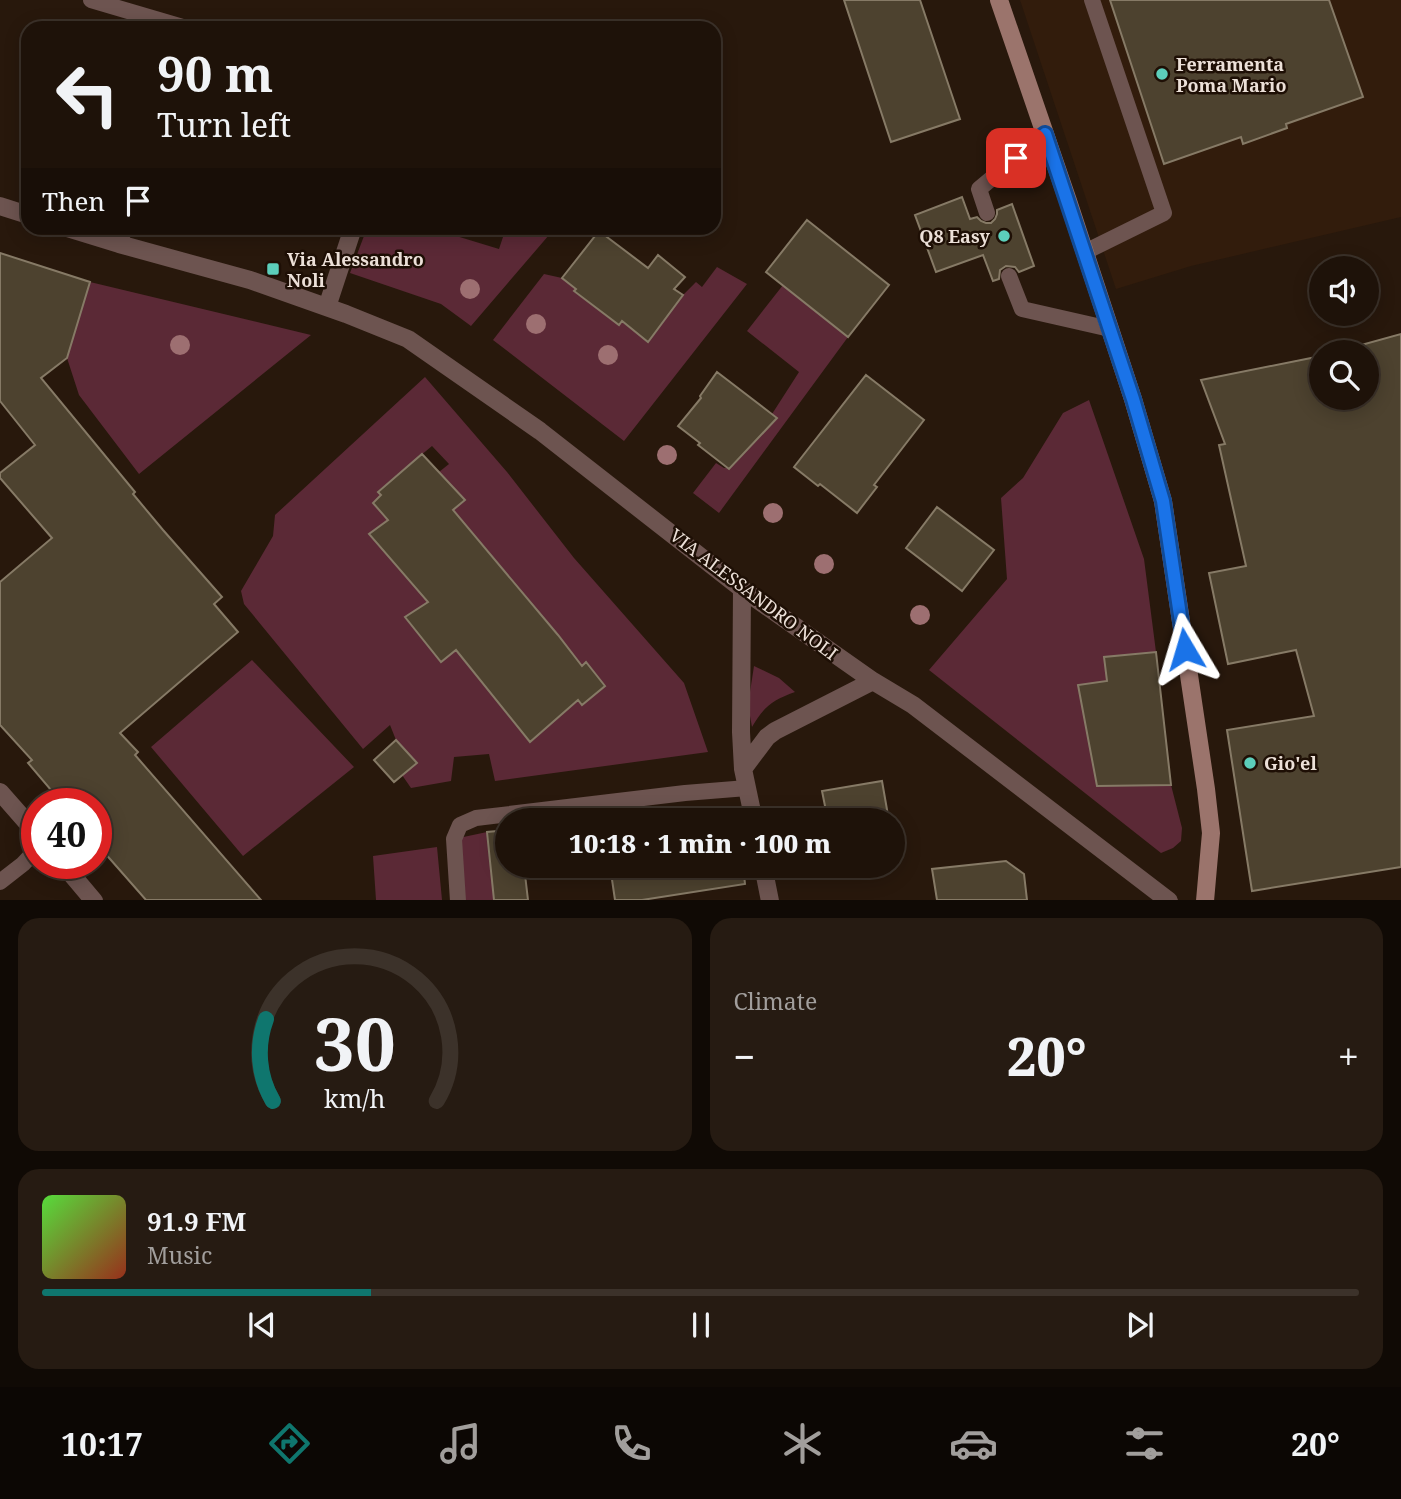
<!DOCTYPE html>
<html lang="en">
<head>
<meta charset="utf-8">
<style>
	body { margin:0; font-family:"Noto Serif",serif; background:#261b12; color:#f1f3f6; height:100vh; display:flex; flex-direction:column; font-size:26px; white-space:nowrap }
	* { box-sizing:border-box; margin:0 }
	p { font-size:23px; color:#a19e9c }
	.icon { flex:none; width:38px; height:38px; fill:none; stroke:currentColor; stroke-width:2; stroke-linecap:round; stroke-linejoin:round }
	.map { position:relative; height:900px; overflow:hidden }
	.side { display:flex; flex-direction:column; gap:18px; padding:18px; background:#100a05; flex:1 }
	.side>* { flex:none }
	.top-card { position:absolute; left:21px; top:21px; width:700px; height:214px; border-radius:21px; box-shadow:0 4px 18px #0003,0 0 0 2px #3c322a; background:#1e1209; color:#f1f3f6; overflow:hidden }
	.tools { position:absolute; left:1309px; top:256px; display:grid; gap:14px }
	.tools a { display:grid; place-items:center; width:70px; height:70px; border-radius:50%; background:#1e1209; box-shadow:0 4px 18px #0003,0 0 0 2px #3c322a; font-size:35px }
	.speed { position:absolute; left:21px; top:788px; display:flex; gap:14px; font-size:35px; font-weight:700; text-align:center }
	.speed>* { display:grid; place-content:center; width:91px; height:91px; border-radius:50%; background:#1e1209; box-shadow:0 4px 18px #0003,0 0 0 2px #3c322a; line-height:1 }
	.speed .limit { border:10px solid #d22; background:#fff; color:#111 }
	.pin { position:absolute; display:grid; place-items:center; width:60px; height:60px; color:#fff; margin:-30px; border-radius:14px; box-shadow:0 4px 10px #0006 }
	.me { position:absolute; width:77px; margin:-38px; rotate:353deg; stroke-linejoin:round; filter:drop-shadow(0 0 5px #0008) }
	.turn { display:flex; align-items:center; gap:24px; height:147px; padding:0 21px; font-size:32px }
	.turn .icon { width:91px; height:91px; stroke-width:2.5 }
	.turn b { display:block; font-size:49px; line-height:60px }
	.then { display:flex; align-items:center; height:66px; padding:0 21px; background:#0003; gap:14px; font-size:26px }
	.big { font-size:52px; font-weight:800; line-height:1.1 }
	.side .card { flex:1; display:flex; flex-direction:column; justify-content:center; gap:10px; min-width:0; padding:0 24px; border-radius:21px; background:#261b12 }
	.side .dial { align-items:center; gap:0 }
	.dial svg { height:182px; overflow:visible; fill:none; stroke:#3c322a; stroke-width:7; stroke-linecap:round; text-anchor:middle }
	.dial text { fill:#f1f3f6; stroke:none }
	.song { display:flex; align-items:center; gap:21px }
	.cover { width:84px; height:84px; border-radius:10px; background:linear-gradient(135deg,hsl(110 70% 55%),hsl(10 70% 35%)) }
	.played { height:7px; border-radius:4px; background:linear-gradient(90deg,#0f766e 25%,#3c322a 25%) }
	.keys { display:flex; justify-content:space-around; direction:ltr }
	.heat { display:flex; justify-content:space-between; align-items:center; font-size:38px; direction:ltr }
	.side .tiles { flex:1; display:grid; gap:18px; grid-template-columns:1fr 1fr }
	.card:last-child { grid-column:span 2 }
	.trip { position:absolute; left:495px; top:808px; width:410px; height:70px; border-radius:35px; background:#1e1209; box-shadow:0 4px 18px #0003,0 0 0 2px #3c322a; font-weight:800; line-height:70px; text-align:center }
	.dock { display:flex; height:112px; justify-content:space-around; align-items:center; background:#0c0704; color:#a19e9c }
	.dock .icon { width:49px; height:49px }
	.dock .current { color:#0f766e }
	.dock b { font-size:32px; color:#f1f3f6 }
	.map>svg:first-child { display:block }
	.built { fill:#321c0c }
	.green { fill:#5b2936; fill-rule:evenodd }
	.building { fill:#4d422f; stroke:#867a66; stroke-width:2 }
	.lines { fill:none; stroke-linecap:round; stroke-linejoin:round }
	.lane { stroke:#6d5450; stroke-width:16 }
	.street { stroke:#6d5450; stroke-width:18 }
	.secondary { stroke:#9b746c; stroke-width:18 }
	.tree { fill:#9d6f71 }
	.route-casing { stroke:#114b97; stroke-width:18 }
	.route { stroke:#1a73e8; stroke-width:12 }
	.poi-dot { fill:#5cceba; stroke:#1e0f05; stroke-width:2.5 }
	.labels { text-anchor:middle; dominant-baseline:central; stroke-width:5; stroke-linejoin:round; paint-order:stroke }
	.poi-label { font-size:18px; font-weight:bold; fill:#ece0d8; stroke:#1e0f05; text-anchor:start }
	.street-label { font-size:18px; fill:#ece0d8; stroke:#1e0f05 }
</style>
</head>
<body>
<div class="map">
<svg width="1401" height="901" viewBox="0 0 1401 901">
	<rect width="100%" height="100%" fill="#28180c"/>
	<!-- built -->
	<path class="built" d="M1020 0H1401V217L1191 266 1116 289Z"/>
	<!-- green -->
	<path class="green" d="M367 228H430L499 249 506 228H555L471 326 441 304 350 273Z
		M717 267 747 284 624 441 493 340 544 274 562 278 576 289 575 292 619 325 622 322 648 342 683 295 696 282 702 287Z
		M90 282 311 335 139 474 79 395 67 358Z
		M783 285 848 337 719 513 693 493 716 463 724 468 731 467 737 461 772 414 799 372 747 331Z
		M425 377 507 472 574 558 684 683 708 752 495 781 489 754 454 757 451 781 411 788 402 775 417 762 396 740 390 725 363 749 244 604 241 591 273 536 275 515ZM432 446 449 464 439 472 464 500 393 562 369 534 388 520 373 503 381 495 378 491ZM484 546 528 599 479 641 473 635 406 618 434 597 429 589Z
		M1089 400 1144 559 1156 652 1104 657 1107 681 1078 685 1097 786 1171 785 1182 828 1181 841 1173 848 1161 853 929 670 1007 579 1001 498 1023 478 1063 413Z
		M252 660 354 767 243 856 151 747Z
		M754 666 779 678 795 692C773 700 764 706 752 727L748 705Z
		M487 832 495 900H458L454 839Z
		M437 847 442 900H376L373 856Z"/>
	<!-- building -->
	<path class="building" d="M844 0H920L960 119 891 142Z
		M1110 0H1329L1363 97 1286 124 1287 128 1243 144 1241 137 1164 164Z
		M962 197 970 219 977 217 981 221 986 223H991L995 219 997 214V210L1012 204 1034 266 1019 272 1015 267 1006 266 1000 270 999 279 993 281 983 255 936 272 915 215Z
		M807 220 889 285 848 337 766 272Z
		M599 231 648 268 658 255 685 277 674 289 683 295 648 342 622 321 619 325 574 291 576 289 562 278Z
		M0 253 90 282 67 358 41 378 135 492 133 494 163 530 222 597 214 604 238 632 120 733 138 752 135 755 261 900H146L96 843V803H62L28 763 32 760 0 725V582L52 538 0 478V473L35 445 0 401Z
		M1401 334V867L1252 891 1227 730 1314 716 1296 650 1228 664 1209 573 1246 566 1219 445 1225 444 1201 380 1321 356V397H1367V352H1336Z
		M717 372 777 418 729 469 698 445 700 443 678 426 701 398 700 396Z
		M866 375 924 420 874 485 877 487 857 513 820 484 818 486 794 467Z
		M422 454 465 500 453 510 558 635 582 666 586 662 605 686 582 705 578 700 530 742 456 650 441 662 405 617 428 602 369 534 388 520 373 503 381 495 378 492Z
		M937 507 994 550 962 591 906 548Z
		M1156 652 1171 785 1097 786 1078 685 1107 681 1104 657Z
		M396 740 417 763 394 782 374 760Z
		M882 781 889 821H828L822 791Z
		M508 830V866H524L528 900H494L487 832Z
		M1006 861 1024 874 1027 900H937L932 869Z
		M610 866H743L745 884 642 900H615Z"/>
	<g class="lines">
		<!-- lane -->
		<path class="lane" d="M91 0 186 28
			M987 213 979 189 1045 134
			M119 244 125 228
			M1085 252 1164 213 1092 0
			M1009 276 1022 309 1110 329
			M0 882 23 864 37 849
			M458 901 454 839 460 825 476 818 685 793 747 788"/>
		<!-- street -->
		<path class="street" d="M0 206 28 215
			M67 228 119 244 250 280 346 314 408 339 540 431 742 589 873 681 913 705 1169 901
			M327 307 353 228
			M742 589 741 732 743 769 754 821
			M743 769 767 737 775 731 873 681
			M0 792 37 834
			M62 863 94 901
			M763 866 770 901"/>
		<!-- secondary -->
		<path class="secondary" d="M999 0 1068 201 1133 399 1163 501 1206 789 1211 833 1205 901"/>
	</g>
	<!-- trees -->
	<g class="tree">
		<circle cx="470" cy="289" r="10"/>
		<circle cx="536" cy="324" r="10"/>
		<circle cx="180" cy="345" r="10"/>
		<circle cx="608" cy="355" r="10"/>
		<circle cx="667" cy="455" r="10"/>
		<circle cx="773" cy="513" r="10"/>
		<circle cx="824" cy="564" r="10"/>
		<circle cx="920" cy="615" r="10"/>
	</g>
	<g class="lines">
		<!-- route casing -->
		<g class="route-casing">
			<path id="route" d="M1016 158 1045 134 1133 399 1163 501 1185 649"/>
		</g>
		<!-- route -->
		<use href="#route" class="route"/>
	</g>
	<!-- markers -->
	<g class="poi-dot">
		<circle cx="1162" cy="74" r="7"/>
		<circle cx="1004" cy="236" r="7"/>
		<rect x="266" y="262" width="14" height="14" rx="3.5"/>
		<circle cx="1250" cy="763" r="7"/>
	</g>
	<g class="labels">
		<!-- poi labels -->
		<g class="poi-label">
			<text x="1176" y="64">Ferramenta<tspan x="1176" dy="21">Poma Mario</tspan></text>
			<text x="990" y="236" text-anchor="end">Q8 Easy</text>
			<text x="287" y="259">Via Alessandro<tspan x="287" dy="21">Noli</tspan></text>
			<text x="1264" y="763">Gio'el</text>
		</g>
		<!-- street labels -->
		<g class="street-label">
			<text transform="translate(754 594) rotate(37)">VIA ALESSANDRO NOLI</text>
		</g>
	</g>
</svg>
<div class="tools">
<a><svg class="icon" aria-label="sound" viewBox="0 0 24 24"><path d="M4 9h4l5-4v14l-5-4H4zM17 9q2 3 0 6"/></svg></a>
<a><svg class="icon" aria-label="search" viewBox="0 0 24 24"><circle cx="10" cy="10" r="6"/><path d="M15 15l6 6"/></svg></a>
</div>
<div class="speed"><div class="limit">40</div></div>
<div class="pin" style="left:1016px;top:158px;background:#d93025"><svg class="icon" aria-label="arrive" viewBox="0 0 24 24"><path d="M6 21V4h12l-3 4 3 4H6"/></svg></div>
<svg class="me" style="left:1185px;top:649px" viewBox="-20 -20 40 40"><path d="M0-17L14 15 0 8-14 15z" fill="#1a73e8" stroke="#fff" stroke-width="4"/></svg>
<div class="trip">10:18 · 1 min · 100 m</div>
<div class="top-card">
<div class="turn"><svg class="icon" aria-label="left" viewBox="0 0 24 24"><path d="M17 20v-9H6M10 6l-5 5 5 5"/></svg><div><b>90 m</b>Turn left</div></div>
<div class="then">Then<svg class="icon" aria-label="arrive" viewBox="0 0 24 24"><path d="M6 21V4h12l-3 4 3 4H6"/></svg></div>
</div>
</div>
<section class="side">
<div class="tiles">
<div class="card dial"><svg viewBox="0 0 100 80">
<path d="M14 69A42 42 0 1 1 86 69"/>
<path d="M14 69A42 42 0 0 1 11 33" stroke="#0f766e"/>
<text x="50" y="56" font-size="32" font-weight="700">30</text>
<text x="50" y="72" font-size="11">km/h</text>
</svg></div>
<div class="card"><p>Climate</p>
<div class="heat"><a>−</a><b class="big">20°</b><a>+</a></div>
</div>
<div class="card">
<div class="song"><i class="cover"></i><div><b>91.9 FM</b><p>Music</p></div></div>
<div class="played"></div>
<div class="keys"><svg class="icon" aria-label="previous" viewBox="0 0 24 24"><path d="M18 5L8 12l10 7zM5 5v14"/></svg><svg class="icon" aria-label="pause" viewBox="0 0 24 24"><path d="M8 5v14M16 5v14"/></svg><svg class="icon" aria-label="next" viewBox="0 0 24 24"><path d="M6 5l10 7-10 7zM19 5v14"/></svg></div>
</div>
</div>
</section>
<nav class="dock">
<b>10:17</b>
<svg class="icon current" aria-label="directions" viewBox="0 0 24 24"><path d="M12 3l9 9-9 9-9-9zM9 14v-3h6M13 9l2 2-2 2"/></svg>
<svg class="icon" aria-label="music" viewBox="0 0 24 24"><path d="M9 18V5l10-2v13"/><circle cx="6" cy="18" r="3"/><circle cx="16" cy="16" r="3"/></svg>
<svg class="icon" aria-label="phone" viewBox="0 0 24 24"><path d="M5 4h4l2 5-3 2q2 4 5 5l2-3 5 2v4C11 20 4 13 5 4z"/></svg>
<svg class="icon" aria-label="climate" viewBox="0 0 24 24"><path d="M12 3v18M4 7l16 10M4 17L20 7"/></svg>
<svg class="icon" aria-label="car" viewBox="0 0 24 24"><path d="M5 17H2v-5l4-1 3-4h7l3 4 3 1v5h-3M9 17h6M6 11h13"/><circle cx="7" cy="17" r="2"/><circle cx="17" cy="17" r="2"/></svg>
<svg class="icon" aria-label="filters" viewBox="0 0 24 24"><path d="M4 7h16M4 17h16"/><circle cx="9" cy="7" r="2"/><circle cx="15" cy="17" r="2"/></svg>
<b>20°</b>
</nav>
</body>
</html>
